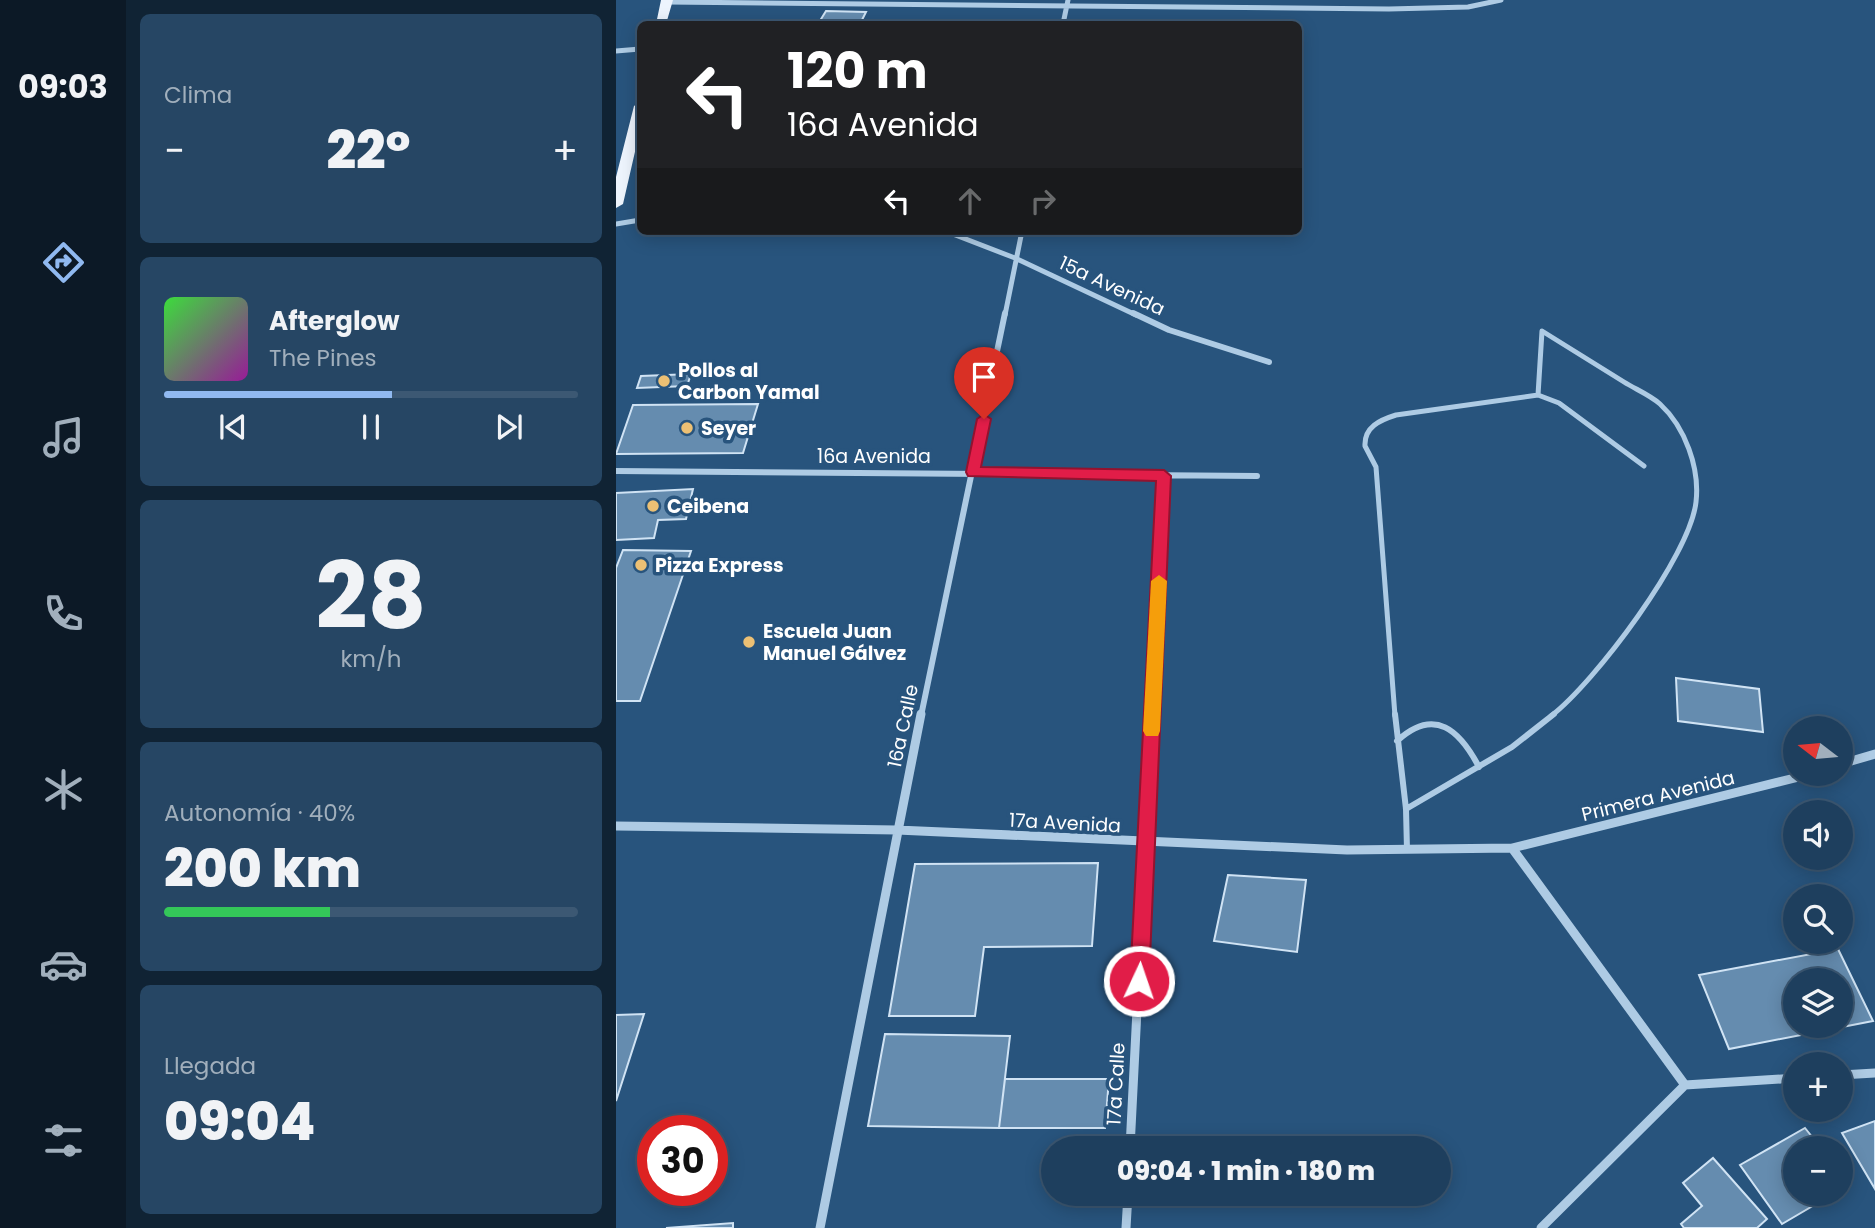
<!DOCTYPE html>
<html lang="es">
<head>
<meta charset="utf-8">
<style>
	body { margin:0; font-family:Poppins,sans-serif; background:#264664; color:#f1f3f6; height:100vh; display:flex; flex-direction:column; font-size:26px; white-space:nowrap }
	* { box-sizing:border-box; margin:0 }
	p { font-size:23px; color:#a1afbc }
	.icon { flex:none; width:38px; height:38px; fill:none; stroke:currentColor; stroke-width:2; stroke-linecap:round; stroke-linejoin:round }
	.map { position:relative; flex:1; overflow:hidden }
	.sheet { display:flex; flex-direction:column; gap:14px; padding:14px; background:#102334; width:490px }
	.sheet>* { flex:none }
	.hud { position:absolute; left:21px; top:21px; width:665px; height:214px; border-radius:10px; box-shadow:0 4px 18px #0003,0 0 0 2px #3c5873; background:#202124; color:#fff; overflow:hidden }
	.needle { width:46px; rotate:286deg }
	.fabs { position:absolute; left:1167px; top:716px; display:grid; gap:14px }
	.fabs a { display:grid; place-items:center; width:70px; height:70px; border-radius:50%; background:#1e3f5e; box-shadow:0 4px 18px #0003,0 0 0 2px #3c5873; font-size:35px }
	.speed { position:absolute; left:21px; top:1115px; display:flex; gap:14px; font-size:35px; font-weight:700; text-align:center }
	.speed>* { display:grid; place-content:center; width:91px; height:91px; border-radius:50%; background:#1e3f5e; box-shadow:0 4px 18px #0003,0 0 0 2px #3c5873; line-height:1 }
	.speed .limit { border:10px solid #d22; background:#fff; color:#111 }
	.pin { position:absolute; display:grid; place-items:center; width:60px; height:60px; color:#fff; margin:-72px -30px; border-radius:50% 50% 50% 0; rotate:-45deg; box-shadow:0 0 7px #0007 }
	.pin .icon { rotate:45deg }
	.me { position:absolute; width:77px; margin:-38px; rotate:3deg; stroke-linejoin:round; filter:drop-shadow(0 0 5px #0008) }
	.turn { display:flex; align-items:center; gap:24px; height:147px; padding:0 35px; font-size:32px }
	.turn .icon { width:91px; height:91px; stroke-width:2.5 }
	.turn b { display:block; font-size:49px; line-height:60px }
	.lanes { display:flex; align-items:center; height:66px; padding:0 35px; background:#0003; justify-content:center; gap:35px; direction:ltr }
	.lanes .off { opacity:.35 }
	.big { font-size:52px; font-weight:800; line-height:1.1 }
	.sheet .card { flex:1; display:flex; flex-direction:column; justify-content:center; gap:10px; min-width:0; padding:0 24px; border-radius:10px; background:#264664 }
	.sheet .dial { align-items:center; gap:0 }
	.dial b { font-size:91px; line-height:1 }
	.song { display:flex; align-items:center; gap:21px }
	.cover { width:84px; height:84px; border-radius:10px; background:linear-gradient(135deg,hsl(120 70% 55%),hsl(300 70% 35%)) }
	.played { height:7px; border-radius:4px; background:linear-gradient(90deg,#90b9f0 55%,#3c5873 55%) }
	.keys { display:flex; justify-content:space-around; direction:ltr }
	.heat { display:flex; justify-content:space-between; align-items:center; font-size:38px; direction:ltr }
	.charge { height:10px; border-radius:5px; background:linear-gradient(90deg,#34c759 40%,#3c5873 0) }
	.trip { position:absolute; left:425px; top:1136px; width:410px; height:70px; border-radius:35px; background:#1e3f5e; box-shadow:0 4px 18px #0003,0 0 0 2px #3c5873; font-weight:800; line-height:70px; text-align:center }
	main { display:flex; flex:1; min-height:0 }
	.dock { display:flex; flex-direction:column; width:126px; justify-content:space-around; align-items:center; background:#0c1926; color:#a1afbc }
	.dock .icon { width:49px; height:49px }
	.dock .on { color:#90b9f0 }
	.dock b { font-size:32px; color:#f1f3f6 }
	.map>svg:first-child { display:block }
	.building { fill:#658caf; stroke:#d0e3f4; stroke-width:2; fill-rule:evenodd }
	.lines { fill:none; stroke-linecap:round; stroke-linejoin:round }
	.service-far1 { stroke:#aecbe4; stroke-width:5 }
	.service { stroke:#aecbe4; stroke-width:6 }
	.minor-far2 { stroke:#aecbe4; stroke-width:5 }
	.minor-far1 { stroke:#aecbe4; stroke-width:6 }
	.minor { stroke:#aecbe4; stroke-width:9 }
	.primary { fill:#edf4fd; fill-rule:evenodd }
	.route { fill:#e11d48; stroke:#92132f; stroke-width:2 }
	.slow { fill:#f59e0b }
	.poi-dot { fill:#ecc074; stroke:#28547d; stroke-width:2.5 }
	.labels { text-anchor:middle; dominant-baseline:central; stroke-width:7; stroke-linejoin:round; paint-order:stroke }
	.street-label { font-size:19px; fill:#fff; stroke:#28547d }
	.poi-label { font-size:19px; font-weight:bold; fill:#fff; stroke:#28547d; text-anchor:start }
</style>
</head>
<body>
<main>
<nav class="dock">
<b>09:03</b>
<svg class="icon on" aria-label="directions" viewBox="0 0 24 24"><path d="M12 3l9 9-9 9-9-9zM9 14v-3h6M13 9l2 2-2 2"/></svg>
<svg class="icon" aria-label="music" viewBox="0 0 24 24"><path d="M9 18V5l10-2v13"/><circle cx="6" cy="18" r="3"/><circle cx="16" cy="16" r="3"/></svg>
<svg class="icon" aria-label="phone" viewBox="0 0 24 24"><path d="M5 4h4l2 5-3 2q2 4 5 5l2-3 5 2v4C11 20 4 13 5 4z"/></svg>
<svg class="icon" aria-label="climate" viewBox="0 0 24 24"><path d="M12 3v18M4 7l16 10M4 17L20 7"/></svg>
<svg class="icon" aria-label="car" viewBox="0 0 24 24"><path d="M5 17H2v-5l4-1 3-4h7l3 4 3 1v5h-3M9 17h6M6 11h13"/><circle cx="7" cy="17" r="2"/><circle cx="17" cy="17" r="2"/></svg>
<svg class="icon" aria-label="filters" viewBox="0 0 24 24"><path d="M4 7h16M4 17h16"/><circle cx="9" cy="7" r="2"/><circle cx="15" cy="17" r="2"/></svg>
</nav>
<section class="sheet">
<div class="card"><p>Clima</p>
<div class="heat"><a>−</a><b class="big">22°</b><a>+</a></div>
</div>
<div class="card">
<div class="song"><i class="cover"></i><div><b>Afterglow</b><p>The Pines</p></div></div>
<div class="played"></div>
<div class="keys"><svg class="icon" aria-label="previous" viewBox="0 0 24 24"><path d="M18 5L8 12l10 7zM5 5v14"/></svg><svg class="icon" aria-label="pause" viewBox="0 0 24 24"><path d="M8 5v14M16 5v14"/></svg><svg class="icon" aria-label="next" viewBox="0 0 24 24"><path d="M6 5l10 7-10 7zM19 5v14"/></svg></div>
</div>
<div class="card dial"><b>28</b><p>km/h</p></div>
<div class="card"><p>Autonomía · 40%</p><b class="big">200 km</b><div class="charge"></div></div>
<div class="card"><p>Llegada</p><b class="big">09:04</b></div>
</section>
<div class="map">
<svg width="1259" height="1228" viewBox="0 0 1259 1228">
	<rect width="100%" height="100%" fill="#28547d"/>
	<!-- building -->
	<path class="building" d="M210 11 250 12 244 24H202Z
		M75 374 71 386 21 388 25 376Z
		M142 404 127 453 0 454 17 405Z
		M77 489 70 519 42 520 38 538 0 540V493Z
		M7 550 75 551 24 701H0V568Z
		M1060 678 1143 689 1147 732 1062 721Z
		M482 863 476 946 368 947 359 1016H273L299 864Z
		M612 875 690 880 681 952 598 941Z
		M1222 949 1257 1021 1113 1049 1083 975ZM1180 980H1225V1026H1180Z
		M28 1014 0 1101V1015Z
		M269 1034 394 1036 383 1128 252 1126Z
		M389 1079H493L489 1128H383Z
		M1259 1121V1189L1226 1133Z
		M1189 1128 1205 1148H1180V1194H1217L1166 1224 1124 1165Z
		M1097 1158 1151 1219 1141 1228H1068L1065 1224 1086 1206 1067 1183Z
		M117 1223V1228H50Z"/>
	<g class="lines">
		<!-- service-far1 -->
		<path class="service-far1" d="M922 395 926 331C953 348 981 365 1008 382 1019 389 1034 395 1044 404 1069 427 1084 468 1080 502 1074 556 979 682 935 716
			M779 716 760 467 749 446C748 427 764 420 780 415L922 395 943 403 1028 466"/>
		<!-- service -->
		<path class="service" d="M779 714 790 809 791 850
			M781 741C819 706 844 731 863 767
			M790 809 896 747 938 714"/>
		<!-- minor-far2 -->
		<path class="minor-far2" d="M51 2 773 9 852 7 885 0
			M447 24 452 0
			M0 51 24 49
			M0 224 24 220
			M329 231 399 258 520 315
			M389 315 406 231"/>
		<!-- minor-far1 -->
		<path class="minor-far1" d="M517 313 553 330 653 362
			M0 471 641 476
			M305 716 389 313
			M536 716 548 476"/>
		<!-- minor -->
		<path class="minor" d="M1225 764 1259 754
			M0 826 281 830 731 850 896 848 1195 774
			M896 848 1069 1085
			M1225 1075 1259 1073
			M514 1148 536 714
			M204 1228 305 714
			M510 1228 512 1194
			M925 1228 1069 1085 1180 1078"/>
		<!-- primary -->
		<path class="primary" d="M45 0H57L50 24H40Z
			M24 102V130L7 204 0 208V177L18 106Z"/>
	</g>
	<!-- route -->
	<path class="route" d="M368 414 375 419 365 467 548 470 555 476 533 981 530 988 523 990 517 988 514 981 540 481 352 476 350 472 361 419Z"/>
	<!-- slow -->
	<path class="slow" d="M543 575 551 581 544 731 542 736H530L527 731 535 581Z"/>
	<!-- markers -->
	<g class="poi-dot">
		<circle cx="48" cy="381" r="7"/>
		<circle cx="71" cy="428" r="7"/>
		<circle cx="37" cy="506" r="7"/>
		<circle cx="25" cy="565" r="7"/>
		<circle cx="133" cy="642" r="7"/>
	</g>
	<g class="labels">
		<!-- street labels -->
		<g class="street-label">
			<text transform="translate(496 286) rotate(25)">15a Avenida</text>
			<text x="258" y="456">16a Avenida</text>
			<text transform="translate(287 726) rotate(-78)">16a Calle</text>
			<text transform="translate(1042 796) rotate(-14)">Primera Avenida</text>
			<text transform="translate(449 823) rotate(3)">17a Avenida</text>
			<text transform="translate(500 1084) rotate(-87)">17a Calle</text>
		</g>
		<!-- poi labels -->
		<g class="poi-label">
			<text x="62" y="370">Pollos al<tspan x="62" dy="22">Carbon Yamal</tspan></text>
			<text x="85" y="428">Seyer</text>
			<text x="51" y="506">Ceibena</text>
			<text x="39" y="565">Pizza Express</text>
			<text x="147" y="631">Escuela Juan<tspan x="147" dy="22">Manuel Gálvez</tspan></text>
		</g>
	</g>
</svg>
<div class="fabs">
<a><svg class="needle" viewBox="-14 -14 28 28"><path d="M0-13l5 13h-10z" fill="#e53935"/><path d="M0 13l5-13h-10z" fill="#a1afbc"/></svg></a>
<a><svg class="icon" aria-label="sound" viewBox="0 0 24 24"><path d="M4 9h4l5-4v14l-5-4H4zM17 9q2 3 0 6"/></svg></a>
<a><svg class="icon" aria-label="search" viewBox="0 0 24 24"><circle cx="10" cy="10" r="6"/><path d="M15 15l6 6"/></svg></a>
<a><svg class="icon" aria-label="layers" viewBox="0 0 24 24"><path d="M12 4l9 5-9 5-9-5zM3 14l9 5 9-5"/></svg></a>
<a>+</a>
<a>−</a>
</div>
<div class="speed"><div class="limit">30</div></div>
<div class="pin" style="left:368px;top:419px;background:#d93025"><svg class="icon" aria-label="arrive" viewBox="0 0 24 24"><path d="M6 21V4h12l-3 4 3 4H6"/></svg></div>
<svg class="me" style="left:523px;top:981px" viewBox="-20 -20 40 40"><circle r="17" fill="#e11d48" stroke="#fff" stroke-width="3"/><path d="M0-11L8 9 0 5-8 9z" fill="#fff"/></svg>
<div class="trip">09:04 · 1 min · 180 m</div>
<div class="hud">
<div class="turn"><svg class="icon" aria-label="left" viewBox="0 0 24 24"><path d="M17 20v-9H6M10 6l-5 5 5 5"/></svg><div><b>120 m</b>16a Avenida</div></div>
<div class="lanes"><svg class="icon" aria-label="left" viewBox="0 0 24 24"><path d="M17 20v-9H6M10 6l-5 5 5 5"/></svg><svg class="icon off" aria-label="ahead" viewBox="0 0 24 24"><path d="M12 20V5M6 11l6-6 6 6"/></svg><svg class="icon off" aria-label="right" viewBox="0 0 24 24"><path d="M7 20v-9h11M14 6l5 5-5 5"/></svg></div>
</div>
</div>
</main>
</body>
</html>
